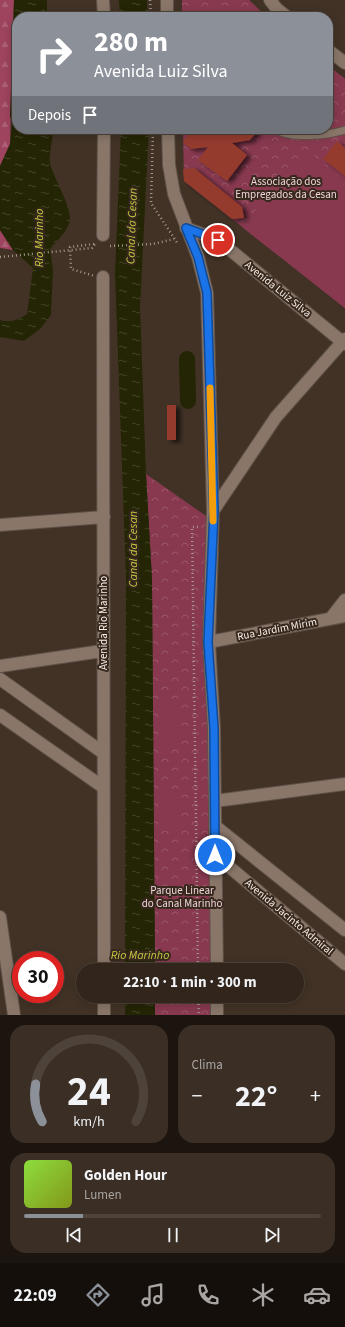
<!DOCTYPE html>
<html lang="pt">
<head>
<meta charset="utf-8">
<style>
	body { margin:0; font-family:"Source Sans 3",sans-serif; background:#3a2e25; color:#f1f3f6; height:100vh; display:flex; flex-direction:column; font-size:15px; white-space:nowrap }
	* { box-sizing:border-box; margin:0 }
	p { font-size:13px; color:#a8a5a3 }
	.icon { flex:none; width:22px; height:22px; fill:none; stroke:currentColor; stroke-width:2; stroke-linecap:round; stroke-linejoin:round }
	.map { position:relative; height:1015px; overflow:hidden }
	.sheet { display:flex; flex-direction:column; gap:10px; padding:10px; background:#1c150f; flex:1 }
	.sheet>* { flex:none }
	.banner { position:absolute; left:12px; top:12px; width:321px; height:122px; border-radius:16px; box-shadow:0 2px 10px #0003,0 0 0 1px #4d433b; background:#8c9099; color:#fff; overflow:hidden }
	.speed { position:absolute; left:12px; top:951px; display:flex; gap:8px; font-size:20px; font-weight:700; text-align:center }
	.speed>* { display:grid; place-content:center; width:52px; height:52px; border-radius:50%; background:#32261c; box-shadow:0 2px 10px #0003,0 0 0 1px #4d433b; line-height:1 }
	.speed .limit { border:6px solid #d22; background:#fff; color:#111 }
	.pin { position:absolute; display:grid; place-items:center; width:34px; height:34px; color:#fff; margin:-17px; border:2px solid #fff; border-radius:50%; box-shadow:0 1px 4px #0007 }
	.me { position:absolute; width:44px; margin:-22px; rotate:0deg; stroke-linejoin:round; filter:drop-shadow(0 0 3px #0008) }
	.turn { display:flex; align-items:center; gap:14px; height:84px; padding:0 16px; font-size:18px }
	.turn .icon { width:52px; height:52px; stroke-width:2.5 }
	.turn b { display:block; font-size:28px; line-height:34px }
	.then { display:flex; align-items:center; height:38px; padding:0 16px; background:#0003; gap:8px; font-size:15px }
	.big { font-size:30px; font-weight:700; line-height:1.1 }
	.sheet .tile { flex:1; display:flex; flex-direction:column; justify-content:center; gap:6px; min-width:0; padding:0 14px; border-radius:16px; background:#3a2e25 }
	.sheet .dial { align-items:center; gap:0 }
	.dial svg { height:104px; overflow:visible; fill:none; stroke:#4d433b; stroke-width:7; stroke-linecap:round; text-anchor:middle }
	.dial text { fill:#f1f3f6; stroke:none }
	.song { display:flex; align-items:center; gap:12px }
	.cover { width:48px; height:48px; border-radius:6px; background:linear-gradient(135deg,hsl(90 70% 55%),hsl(70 70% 35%)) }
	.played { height:4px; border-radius:2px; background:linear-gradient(90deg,#8c9099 20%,#4d433b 20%) }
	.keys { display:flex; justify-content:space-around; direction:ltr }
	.heat { display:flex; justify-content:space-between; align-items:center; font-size:22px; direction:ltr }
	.sheet .tiles { flex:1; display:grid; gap:10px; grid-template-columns:1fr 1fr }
	.tile:last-child { grid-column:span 2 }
	.trip { position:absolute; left:76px; top:963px; width:228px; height:40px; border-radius:20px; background:#32261c; box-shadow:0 2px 10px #0003,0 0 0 1px #4d433b; font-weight:700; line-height:40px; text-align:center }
	.dock { display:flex; height:64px; justify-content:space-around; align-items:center; background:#140f0b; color:#a8a5a3 }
	.dock .icon { width:28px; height:28px }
	.dock .current { color:#8c9099 }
	.dock b { font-size:18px; color:#f1f3f6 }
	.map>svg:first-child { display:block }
	.forest { fill:url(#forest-firs) }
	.park { fill:url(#park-crowns) }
	.pitch { fill:#883950 }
	.water { fill:url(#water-ripples) }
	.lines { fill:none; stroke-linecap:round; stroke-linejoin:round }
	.canal { stroke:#242505; stroke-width:16 }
	.building { fill:#943b2d; filter:url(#shadow) }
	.lane-casing { stroke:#5e5147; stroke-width:9 }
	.street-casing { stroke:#5e5147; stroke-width:14 }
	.path { stroke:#a3968c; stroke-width:2.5; stroke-dasharray:1 3; stroke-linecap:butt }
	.lane { stroke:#897669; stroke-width:7 }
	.street { stroke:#897669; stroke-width:12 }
	.path-bridge { stroke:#a3968c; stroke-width:2.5; stroke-dasharray:1 3; stroke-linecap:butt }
	.route-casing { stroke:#114b97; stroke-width:10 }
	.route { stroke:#1a73e8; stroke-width:7 }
	.slow { stroke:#f59e0b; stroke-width:7 }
	.labels { text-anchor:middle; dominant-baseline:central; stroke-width:4; stroke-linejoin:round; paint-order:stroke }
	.park-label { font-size:11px; fill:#f0d5da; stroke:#37281d }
	.street-label { font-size:11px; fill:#f9eee7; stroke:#37281d }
	.water-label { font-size:12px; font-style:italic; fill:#c4c840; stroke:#37281d }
</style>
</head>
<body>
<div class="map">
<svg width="345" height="1015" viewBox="0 0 345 1015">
	<defs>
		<pattern id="forest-firs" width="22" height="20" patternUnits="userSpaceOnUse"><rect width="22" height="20" fill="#9e445e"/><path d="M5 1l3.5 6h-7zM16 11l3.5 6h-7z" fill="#ac5f75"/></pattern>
		<pattern id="park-crowns" width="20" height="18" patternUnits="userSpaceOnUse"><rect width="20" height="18" fill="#883950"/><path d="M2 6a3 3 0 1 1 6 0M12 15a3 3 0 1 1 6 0" fill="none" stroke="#9a5669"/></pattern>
		<pattern id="water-ripples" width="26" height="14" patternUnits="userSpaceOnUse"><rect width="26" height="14" fill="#242505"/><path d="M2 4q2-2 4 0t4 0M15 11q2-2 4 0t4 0" fill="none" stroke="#454529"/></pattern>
		<filter id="shadow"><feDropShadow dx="4.5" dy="2.5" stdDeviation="2" flood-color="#0009"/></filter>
	</defs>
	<rect width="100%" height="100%" fill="#423226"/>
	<!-- forest -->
	<path class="forest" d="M0 0H14L10 144 0 166Z
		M0 230 13 250 0 248Z"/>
	<!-- park -->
	<path class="park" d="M182 0H249L267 17H182Z
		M328 65 345 79V308L184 181 183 129H328Z
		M146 474 206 516 211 970H155L152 579Z
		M155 996H211V1015H155Z"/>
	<!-- pitch -->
	<path class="pitch" d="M305 149 345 181V308L242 227Z
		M158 702H180V747H158Z
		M181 792V831H158V793Z"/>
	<!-- water -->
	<path class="water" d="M14 0H47V17H17V129H51C55 139 48 151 50 163 53 178 75 211 69 224 66 233 56 241 50 249L53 270 51 315 41 328 24 341 0 337V320C10 323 18 320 27 314L33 268 13 250 0 230V166L10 144 12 123 10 116Z
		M119 0H147V17H120Z
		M121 129H149L140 306 146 474 152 579 155 970H125L126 578 115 273Z
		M125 996H155V1015H125Z"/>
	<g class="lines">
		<!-- canal -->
		<path class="canal" d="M187 359 188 401"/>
	</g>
	<!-- building -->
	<path class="building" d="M258 10 267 17H252Z
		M208 129H253L257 132 250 140 232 143 247 155 227 181 198 160 208 147 191 149 183 142 189 133 209 130Z
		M337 141 345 148V176L323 159Z
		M194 168 242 207 244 218 232 219 184 181 183 169Z
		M167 405H176V440H167Z"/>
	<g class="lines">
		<!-- lane casing -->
		<g class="lane-casing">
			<path id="lane" d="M275 129C291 140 327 135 345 130"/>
		</g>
		<!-- street casing -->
		<g class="street-casing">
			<path id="street" d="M103 0 104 17
				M167 0V17
				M270 0 277 9 287 17
				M328 50 345 63
				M168 129 169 165 174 194 198 257 207 293 213 511 209 642 214 728 217 970
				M186 228 218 240 345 344
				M103 235 104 129
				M103 277 104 970
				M213 511 276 417 345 339
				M0 525 104 517
				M331 618 345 600
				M209 642 345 616
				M0 666 102 651
				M0 679 102 752
				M0 715 103 787
				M215 801 345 784
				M215 826 345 930
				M215 855 345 964
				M0 917 14 1015
				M104 996V1015
				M217 996V1015"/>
		</g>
		<!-- path -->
		<path class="path" d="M150 0 151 17
			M153 129 151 203 178 244
			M110 246 153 244 174 239
			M0 257 92 248 95 244
			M198 970 192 527H199
			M198 996 199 1015"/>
		<!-- lane -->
		<use href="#lane" class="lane"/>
		<!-- street -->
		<use href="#street" class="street"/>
		<!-- path-bridge -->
		<path class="path-bridge" d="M94 244 70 247 71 269 95 276"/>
	</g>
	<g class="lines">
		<!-- route casing -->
		<g class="route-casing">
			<path id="route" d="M215 855 214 728 208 642 214 511 207 293 198 257 186 228 218 240"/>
		</g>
		<!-- route -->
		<use href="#route" class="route"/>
		<!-- slow -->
		<path class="slow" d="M210 388 213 521"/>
	</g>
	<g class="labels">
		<!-- park labels -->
		<g class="park-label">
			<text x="286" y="181">Associação dos<tspan x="286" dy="13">Empregados da Cesan</tspan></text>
			<text x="182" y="890">Parque Linear<tspan x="182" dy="13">do Canal Marinho</tspan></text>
		</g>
		<!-- street labels -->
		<g class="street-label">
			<text transform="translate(278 289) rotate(39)">Avenida Luiz Silva</text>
			<text transform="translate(103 623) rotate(-90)">Avenida Rio Marinho</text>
			<text transform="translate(277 629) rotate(-11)">Rua Jardim Mirim</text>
			<text transform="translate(289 917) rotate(40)">Avenida Jacinto Admiral</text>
		</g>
		<!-- water labels -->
		<g class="water-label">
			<text transform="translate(132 226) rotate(-88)">Canal da Cesan</text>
			<text transform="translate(39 238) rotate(-90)">Rio Marinho</text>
			<text transform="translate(133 549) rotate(-90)">Canal da Cesan</text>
			<text x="140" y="955">Rio Marinho</text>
		</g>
	</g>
</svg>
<div class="speed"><div class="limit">30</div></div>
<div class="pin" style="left:218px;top:240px;background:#d93025"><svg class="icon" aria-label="arrive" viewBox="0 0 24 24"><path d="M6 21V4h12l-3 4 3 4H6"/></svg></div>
<svg class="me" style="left:215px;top:855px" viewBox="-20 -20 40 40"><circle r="17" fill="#1a73e8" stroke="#fff" stroke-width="3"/><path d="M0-11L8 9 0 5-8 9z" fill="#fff"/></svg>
<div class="trip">22:10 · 1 min · 300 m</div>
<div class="banner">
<div class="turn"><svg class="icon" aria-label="right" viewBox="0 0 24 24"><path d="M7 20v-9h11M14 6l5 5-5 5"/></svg><div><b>280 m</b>Avenida Luiz Silva</div></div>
<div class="then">Depois<svg class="icon" aria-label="arrive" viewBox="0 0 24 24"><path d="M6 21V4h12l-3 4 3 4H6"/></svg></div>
</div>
</div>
<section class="sheet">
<div class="tiles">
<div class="tile dial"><svg viewBox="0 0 100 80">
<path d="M14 69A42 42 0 1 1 86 69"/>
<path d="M14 69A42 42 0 0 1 9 40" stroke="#8c9099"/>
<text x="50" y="56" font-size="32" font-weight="700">24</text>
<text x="50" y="72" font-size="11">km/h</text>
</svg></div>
<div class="tile"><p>Clima</p>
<div class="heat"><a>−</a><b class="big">22°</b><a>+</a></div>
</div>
<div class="tile">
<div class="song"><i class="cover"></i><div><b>Golden Hour</b><p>Lumen</p></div></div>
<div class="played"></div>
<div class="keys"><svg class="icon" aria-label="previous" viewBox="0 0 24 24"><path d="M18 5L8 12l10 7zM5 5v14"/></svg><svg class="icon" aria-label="pause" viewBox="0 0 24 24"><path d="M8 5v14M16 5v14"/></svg><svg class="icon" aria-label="next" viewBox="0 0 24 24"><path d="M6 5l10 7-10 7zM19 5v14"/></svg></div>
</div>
</div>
</section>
<nav class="dock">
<b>22:09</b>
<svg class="icon current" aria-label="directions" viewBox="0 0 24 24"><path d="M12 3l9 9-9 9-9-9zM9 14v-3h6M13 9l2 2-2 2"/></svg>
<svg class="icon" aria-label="music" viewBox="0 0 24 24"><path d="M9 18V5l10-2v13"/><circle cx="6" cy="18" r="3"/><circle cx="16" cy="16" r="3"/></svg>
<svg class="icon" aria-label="phone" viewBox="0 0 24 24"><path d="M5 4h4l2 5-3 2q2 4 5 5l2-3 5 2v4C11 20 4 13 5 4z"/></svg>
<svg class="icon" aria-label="climate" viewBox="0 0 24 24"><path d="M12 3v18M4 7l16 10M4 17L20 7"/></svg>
<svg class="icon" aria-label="car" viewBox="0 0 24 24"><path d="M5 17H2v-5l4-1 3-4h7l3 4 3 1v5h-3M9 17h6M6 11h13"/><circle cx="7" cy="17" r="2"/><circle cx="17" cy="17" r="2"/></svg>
</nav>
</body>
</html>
